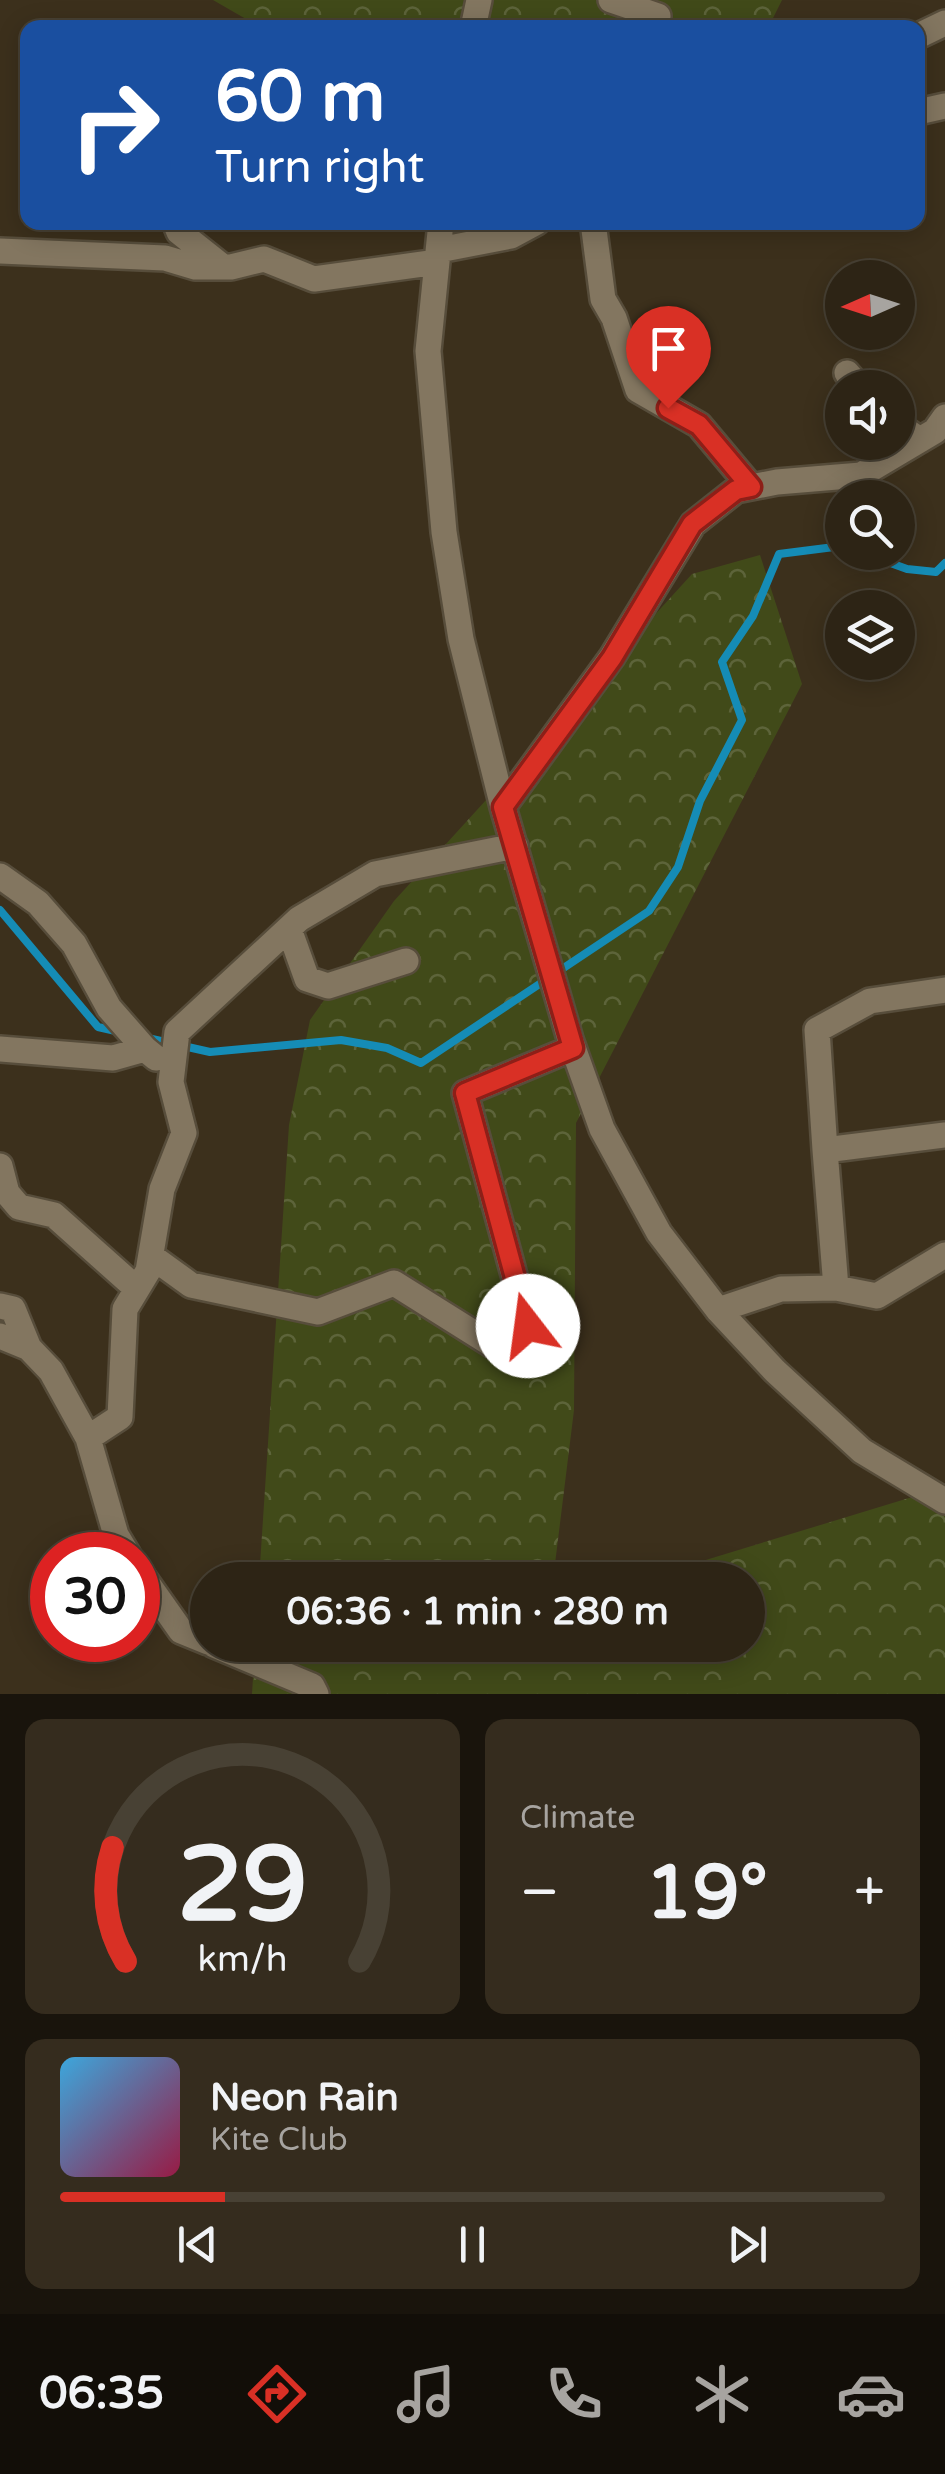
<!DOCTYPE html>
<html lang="en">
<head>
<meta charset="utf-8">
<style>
	body { margin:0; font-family:"Varela Round",sans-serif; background:#352c1e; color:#f1f3f6; height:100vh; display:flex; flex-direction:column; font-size:38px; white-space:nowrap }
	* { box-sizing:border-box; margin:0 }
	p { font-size:32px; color:#a7a4a0 }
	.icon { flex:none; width:55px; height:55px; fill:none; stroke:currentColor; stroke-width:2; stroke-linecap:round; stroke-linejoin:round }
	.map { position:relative; height:1694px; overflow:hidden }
	.sheet { display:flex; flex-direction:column; gap:25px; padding:25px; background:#19140c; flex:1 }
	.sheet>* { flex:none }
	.top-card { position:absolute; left:20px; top:20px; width:905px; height:210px; border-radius:20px; box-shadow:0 5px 25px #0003,0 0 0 2px #484134; background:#1a4fa0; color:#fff; overflow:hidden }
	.needle { width:65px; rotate:267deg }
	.tools { position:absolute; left:825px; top:260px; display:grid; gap:20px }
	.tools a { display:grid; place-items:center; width:90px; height:90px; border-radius:50%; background:#2d2415; box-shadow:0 5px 25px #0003,0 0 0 2px #484134; font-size:50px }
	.speed { position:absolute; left:30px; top:1532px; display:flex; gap:20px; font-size:50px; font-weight:700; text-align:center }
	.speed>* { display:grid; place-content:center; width:130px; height:130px; border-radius:50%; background:#2d2415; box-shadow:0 5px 25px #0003,0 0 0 2px #484134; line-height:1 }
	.speed .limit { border:15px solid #d22; background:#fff; color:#111 }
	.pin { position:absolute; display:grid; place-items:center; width:85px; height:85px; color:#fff; margin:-102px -42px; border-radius:50% 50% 50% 0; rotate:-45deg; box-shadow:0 0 10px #0007 }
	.pin .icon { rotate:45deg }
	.me { position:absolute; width:110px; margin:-55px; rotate:345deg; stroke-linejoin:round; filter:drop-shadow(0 0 8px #0008) }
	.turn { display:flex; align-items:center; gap:35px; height:210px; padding:0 30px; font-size:45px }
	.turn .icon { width:130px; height:130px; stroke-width:2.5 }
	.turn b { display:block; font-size:70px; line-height:85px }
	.big { font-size:75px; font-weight:800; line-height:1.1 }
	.sheet .tile { flex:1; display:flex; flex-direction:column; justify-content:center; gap:15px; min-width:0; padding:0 35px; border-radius:20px; background:#352c1e }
	.sheet .dial { align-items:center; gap:0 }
	.dial svg { height:260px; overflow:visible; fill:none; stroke:#484134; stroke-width:7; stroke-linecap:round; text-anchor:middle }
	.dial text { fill:#f1f3f6; stroke:none }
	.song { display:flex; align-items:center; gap:30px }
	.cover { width:120px; height:120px; border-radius:15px; background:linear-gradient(135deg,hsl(200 70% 55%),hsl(340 70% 35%)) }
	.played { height:10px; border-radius:5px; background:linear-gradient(90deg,#d93025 20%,#484134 20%) }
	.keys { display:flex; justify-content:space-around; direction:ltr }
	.heat { display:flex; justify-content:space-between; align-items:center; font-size:55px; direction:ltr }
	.sheet .tiles { flex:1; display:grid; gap:25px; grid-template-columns:1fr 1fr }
	.tile:last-child { grid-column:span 2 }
	.trip { position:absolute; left:190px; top:1562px; width:575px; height:100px; border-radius:50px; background:#2d2415; box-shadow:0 5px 25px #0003,0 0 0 2px #484134; font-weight:800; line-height:100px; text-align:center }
	.tabs { display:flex; height:160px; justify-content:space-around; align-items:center; background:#120e08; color:#a7a4a0 }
	.tabs .icon { width:70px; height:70px }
	.tabs .on { color:#d93025 }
	.tabs b { font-size:45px; color:#f1f3f6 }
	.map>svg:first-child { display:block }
	.forest { fill:url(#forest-crowns) }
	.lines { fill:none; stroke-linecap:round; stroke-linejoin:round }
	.stream { stroke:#158cb6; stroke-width:8 }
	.minor-casing { stroke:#574d3b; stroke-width:30 }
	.minor { stroke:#837660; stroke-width:25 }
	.route-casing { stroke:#8d1f18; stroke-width:25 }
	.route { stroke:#d93025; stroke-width:18 }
</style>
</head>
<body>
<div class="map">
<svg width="945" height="1694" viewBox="0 0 945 1694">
	<defs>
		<pattern id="forest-crowns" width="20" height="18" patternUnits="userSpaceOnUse" patternTransform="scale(2.5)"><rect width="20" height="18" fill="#414a19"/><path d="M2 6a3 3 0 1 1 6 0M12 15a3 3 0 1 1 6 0" fill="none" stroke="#5d643a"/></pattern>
	</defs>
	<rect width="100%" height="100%" fill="#3c301c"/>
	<!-- forest -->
	<path class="forest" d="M213 0H782L768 28 260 27Z
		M760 555 802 684 576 1123 574 1410 553 1580H259L289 1125 310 1020 394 901 692 574Z
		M945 1487V1694H252L255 1645H748V1580H622L650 1577Z"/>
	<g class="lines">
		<!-- stream -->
		<path class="stream" d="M860 552 907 569 936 572 945 563
			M0 910 98 1027 120 1032
			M143 1037 210 1052 341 1040 387 1048 421 1063 649 911 678 867 700 801 742 720 722 662 753 616 779 554 842 546"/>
		<!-- minor casing -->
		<g class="minor-casing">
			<path id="minor" d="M611 0 658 16
				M473 28 479 0
				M918 36 945 23
				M918 112 945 106
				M175 222 179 232 223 267
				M441 222 428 351 444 532 461 639 503 807 570 1039 602 1129 659 1233 718 1310 775 1371 862 1451 945 1501
				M593 222 603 299 614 318 638 390 699 425 751 487
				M439 250 511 236 537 222
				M0 251 165 258 195 267H231L264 259 314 279 437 262
				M847 373 860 388
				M898 425 920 440
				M503 807 612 657 693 524 736 490 777 482 861 475 935 431 945 417
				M0 876 38 903 74 944 109 1008 145 1049
				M289 929 307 979 328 986 406 961
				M945 990 870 1001 817 1030 825 1150 945 1135
				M0 1049 113 1058 145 1049 156 1058
				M825 1150 836 1288
				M0 1166 7 1193 19 1207 54 1215 137 1289
				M151 1256 191 1285 318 1312 394 1283 507 1354 528 1327 465 1093 573 1048
				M0 1306 13 1309 29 1348
				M718 1310 781 1289 836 1288 877 1296 945 1255
				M0 1336 29 1348 51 1371 88 1438 116 1535 128 1555
				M88 1438 120 1417 125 1309 148 1271 162 1189 184 1133 171 1082 177 1032 299 919 375 874 515 846
				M138 1570 181 1631 208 1642
				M214 1645 312 1686 316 1694"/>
		</g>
		<!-- minor -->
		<use href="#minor" class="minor"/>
	</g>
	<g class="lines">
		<!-- route casing -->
		<g class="route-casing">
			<path id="route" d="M528 1326 465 1093 573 1048 503 807 612 658 692 524 736 490 751 487 699 425 668 408"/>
		</g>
		<!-- route -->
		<use href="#route" class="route"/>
	</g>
</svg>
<div class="tools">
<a><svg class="needle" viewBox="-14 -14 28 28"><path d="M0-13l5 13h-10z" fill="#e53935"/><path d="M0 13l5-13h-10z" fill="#a7a4a0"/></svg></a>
<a><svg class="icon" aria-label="sound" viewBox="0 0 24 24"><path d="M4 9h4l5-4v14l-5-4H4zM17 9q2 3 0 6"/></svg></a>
<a><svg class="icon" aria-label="search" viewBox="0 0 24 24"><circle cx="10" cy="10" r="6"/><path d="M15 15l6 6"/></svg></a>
<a><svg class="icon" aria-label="layers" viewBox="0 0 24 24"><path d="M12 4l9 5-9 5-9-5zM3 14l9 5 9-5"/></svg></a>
</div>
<div class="speed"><div class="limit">30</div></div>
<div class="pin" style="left:668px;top:408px;background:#d93025"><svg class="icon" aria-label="arrive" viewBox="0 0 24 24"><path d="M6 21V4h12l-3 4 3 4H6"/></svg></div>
<svg class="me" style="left:528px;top:1326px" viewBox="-20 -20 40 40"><circle r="19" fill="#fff"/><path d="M0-13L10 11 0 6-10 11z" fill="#d93025"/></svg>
<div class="trip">06:36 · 1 min · 280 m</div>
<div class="top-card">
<div class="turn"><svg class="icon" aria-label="right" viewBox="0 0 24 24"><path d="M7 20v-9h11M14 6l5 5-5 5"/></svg><div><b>60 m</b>Turn right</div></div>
</div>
</div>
<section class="sheet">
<div class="tiles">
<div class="tile dial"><svg viewBox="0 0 100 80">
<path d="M14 69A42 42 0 1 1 86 69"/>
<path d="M14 69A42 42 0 0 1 10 34" stroke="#d93025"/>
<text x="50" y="56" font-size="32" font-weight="700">29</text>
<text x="50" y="72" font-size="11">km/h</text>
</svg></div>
<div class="tile"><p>Climate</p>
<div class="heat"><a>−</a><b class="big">19°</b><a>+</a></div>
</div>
<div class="tile">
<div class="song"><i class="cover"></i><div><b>Neon Rain</b><p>Kite Club</p></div></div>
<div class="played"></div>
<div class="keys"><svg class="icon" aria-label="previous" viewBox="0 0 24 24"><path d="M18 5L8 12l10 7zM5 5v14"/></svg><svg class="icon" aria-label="pause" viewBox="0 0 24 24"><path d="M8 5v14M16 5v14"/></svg><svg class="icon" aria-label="next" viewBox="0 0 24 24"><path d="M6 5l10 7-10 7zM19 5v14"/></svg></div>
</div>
</div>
</section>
<nav class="tabs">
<b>06:35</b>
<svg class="icon on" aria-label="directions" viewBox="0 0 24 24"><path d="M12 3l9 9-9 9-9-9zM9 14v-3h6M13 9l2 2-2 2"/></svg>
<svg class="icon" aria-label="music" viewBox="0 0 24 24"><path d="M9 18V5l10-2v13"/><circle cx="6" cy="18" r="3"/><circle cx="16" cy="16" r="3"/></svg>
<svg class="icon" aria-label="phone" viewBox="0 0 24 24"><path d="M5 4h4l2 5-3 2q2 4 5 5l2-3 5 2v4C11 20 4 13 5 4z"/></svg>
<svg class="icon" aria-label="climate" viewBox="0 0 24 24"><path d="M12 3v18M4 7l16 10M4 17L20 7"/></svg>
<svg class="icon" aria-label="car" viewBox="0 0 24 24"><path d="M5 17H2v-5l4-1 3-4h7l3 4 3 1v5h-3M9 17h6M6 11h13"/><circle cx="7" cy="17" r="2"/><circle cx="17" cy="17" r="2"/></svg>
</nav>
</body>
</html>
